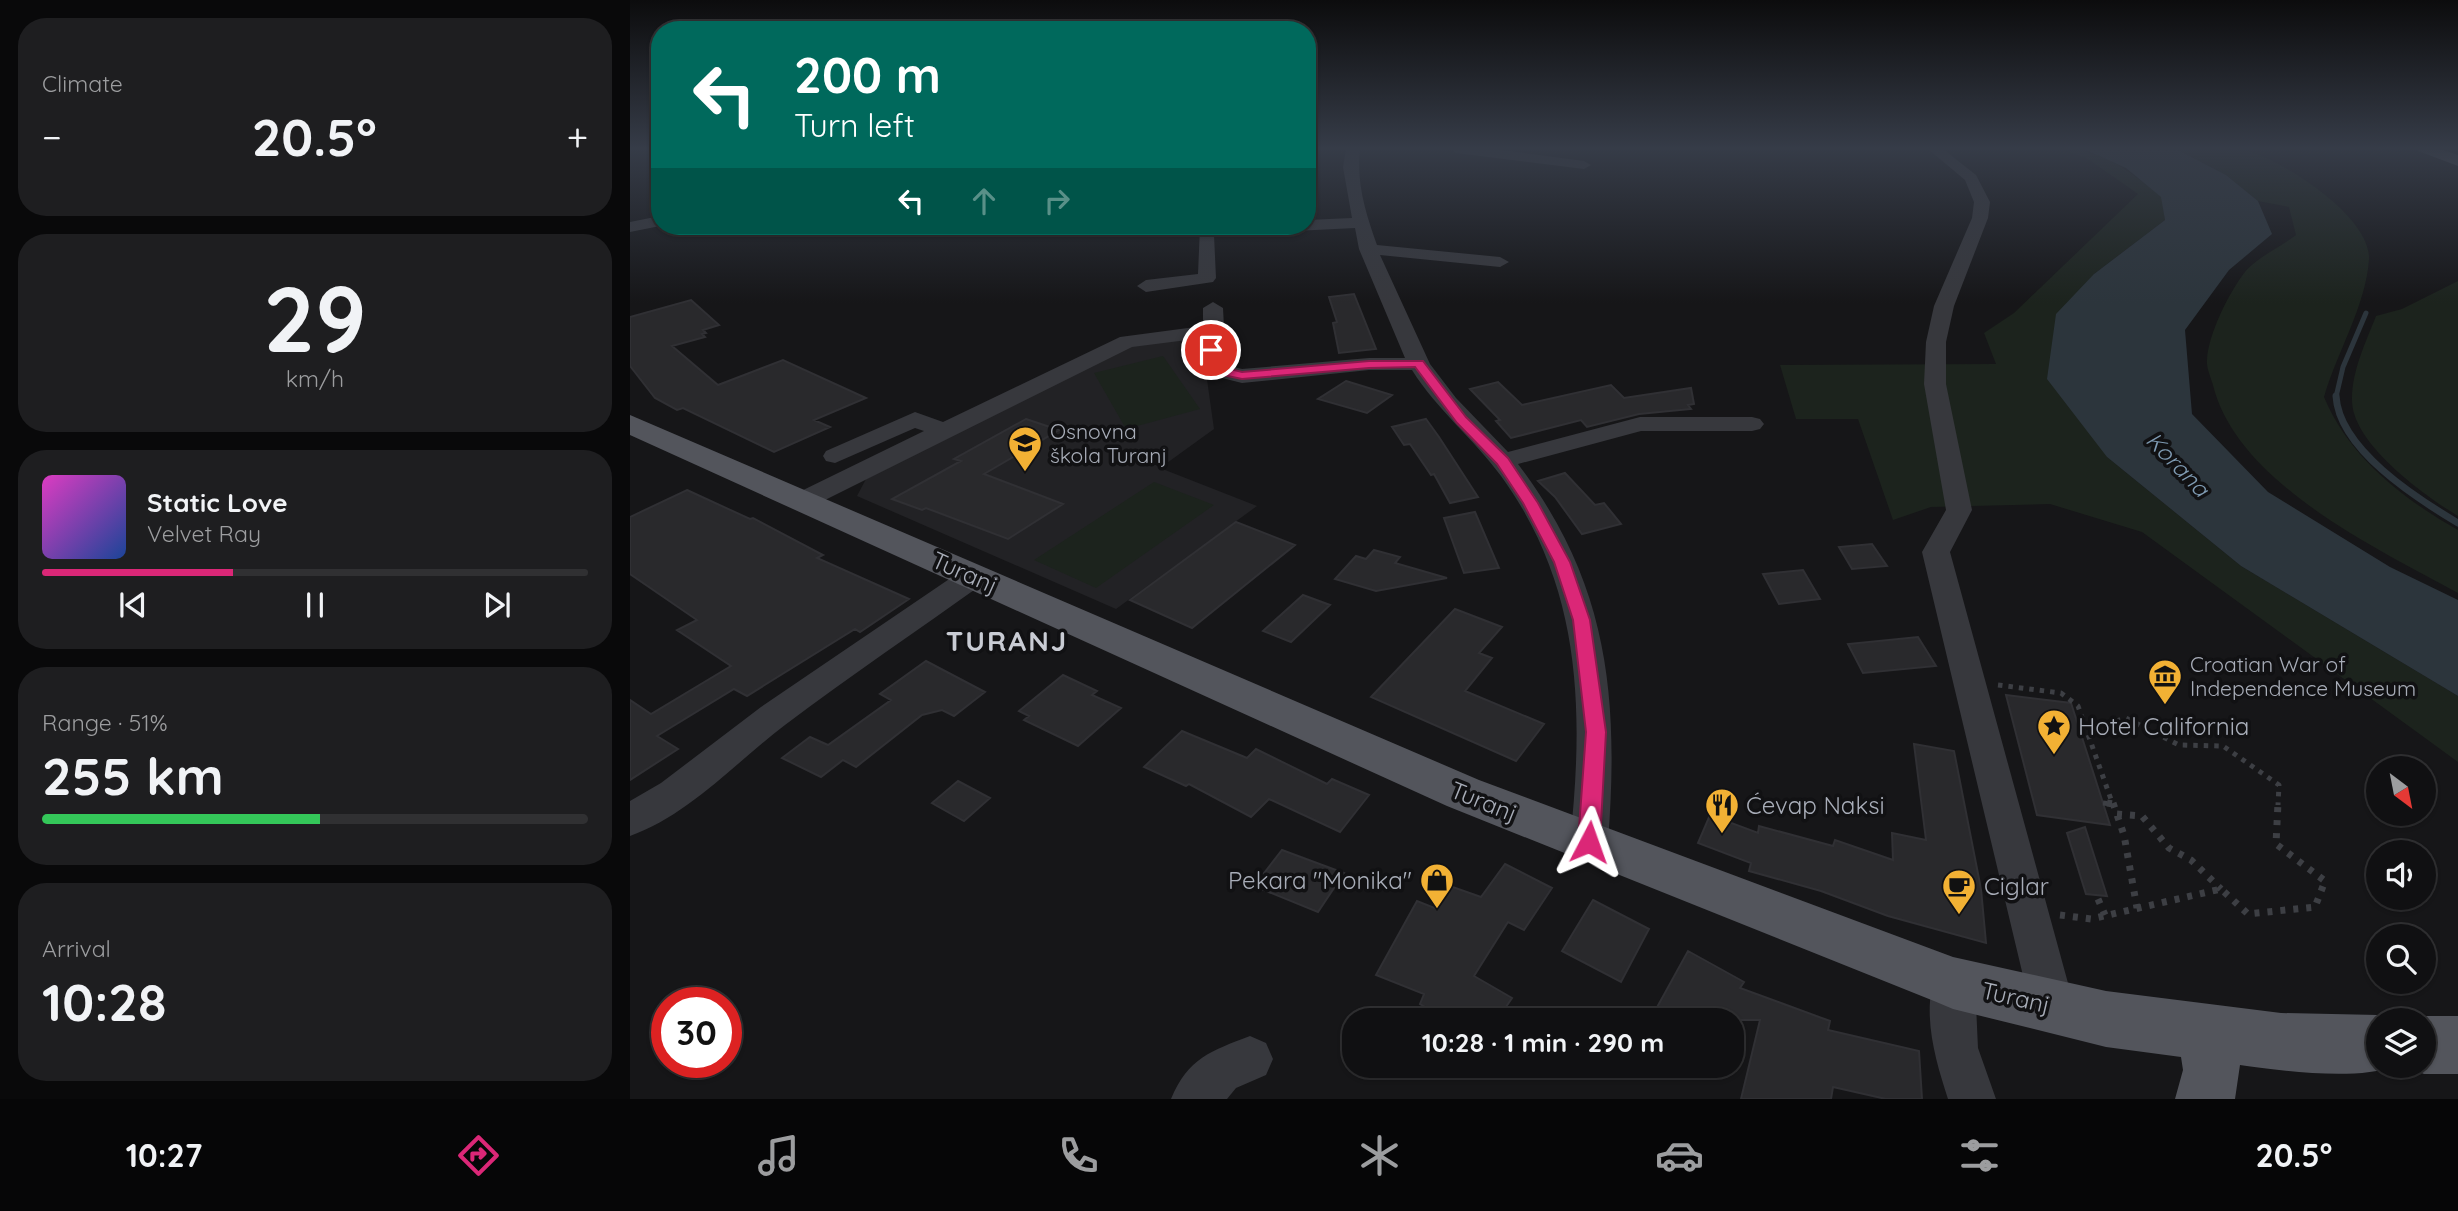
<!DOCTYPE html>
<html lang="en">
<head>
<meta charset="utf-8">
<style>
	body { margin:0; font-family:Quicksand,sans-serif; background:#1e1e20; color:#f1f3f6; height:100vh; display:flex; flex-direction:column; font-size:26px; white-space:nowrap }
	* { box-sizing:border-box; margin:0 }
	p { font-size:23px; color:#9c9d9f }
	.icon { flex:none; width:38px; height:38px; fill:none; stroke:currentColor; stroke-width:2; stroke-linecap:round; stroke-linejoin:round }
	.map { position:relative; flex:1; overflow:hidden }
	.details { display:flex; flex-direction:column; gap:18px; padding:18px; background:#09090a; width:630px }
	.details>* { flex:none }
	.hud { position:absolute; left:21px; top:21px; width:665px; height:214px; border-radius:28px; box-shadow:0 2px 5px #0004,0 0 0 2px #303032; background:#00695c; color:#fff; overflow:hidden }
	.needle { width:46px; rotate:148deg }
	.buttons { position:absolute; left:1736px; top:756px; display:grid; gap:14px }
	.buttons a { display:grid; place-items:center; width:70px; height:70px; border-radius:50%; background:#101012; box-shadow:0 2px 5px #0004,0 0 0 2px #303032; font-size:35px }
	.speed { position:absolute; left:21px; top:987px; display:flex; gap:14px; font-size:35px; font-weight:700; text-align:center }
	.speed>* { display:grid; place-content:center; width:91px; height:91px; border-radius:50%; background:#101012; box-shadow:0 2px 5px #0004,0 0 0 2px #303032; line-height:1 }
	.speed .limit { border:10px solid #d22; background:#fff; color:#111 }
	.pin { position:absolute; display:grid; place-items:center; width:60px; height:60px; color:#fff; margin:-30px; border:4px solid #fff; border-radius:50%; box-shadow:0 2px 7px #0007 }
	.me { position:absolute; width:77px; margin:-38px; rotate:4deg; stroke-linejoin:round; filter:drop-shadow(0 0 5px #0008) }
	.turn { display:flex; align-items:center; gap:24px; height:147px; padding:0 28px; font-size:32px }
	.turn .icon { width:91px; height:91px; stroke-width:2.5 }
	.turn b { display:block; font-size:49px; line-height:60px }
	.lanes { display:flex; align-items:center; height:66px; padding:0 28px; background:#0003; justify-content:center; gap:35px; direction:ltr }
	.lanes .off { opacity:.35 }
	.big { font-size:52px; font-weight:700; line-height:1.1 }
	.details .card { flex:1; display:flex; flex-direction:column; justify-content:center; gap:10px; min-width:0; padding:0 24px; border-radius:28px; background:#1e1e20 }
	.details .dial { align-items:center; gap:0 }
	.dial b { font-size:91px; line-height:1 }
	.song { display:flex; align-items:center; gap:21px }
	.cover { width:84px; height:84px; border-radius:10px; background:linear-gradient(135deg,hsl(310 70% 55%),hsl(220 70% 35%)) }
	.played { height:7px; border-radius:4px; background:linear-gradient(90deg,#db2777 35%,#303032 35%) }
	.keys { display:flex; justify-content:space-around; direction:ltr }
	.heat { display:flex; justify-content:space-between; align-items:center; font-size:38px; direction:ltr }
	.charge { height:10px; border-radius:5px; background:linear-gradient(90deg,#34c759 51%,#303032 0) }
	.trip { position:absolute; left:712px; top:1008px; width:402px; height:70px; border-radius:28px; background:#101012; box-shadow:0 2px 5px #0004,0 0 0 2px #303032; font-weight:700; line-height:70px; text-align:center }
	.menu { display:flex; height:112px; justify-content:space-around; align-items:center; background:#060607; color:#9c9d9f }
	.menu .icon { width:49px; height:49px }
	.menu .current { color:#db2777 }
	.menu b { font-size:32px; color:#f1f3f6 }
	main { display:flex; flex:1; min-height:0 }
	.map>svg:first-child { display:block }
	.built { fill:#222225 }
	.green { fill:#1c231d }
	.water { fill:#2c353c }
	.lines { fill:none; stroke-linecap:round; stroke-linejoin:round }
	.stream-far1 { stroke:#2c353c; stroke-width:5 }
	.stream { stroke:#2c353c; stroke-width:7 }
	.building { fill:#29292c; stroke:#303034; stroke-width:2 }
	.path-far1 { stroke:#3d3f44; stroke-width:5; stroke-dasharray:4.5 6; stroke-linecap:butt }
	.path { stroke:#3d3f44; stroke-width:7; stroke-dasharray:5 8; stroke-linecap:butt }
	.minor { fill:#37383d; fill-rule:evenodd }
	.major { fill:#53555c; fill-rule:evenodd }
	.route { fill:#db2777; stroke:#8e194d; stroke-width:2 }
	.labels { text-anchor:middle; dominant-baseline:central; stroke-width:7; stroke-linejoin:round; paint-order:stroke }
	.poi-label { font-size:21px; fill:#a8adb8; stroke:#111113; text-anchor:start }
	.water-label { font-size:23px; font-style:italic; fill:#7f9bb3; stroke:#111113 }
	.near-street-label { font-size:24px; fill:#a8adb8; stroke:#111113 }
	.near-poi-label { font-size:24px; fill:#a8adb8; stroke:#111113; text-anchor:start }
	.district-label { font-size:28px; font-weight:bold; letter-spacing:2px; fill:#c9ccd4; stroke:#111113 }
</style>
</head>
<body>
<main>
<section class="details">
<div class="card"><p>Climate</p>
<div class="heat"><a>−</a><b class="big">20.5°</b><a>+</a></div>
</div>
<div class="card dial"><b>29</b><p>km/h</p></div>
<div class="card">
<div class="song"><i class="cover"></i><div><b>Static Love</b><p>Velvet Ray</p></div></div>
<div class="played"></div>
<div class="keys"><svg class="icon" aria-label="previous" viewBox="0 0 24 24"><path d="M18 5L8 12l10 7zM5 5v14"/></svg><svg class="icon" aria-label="pause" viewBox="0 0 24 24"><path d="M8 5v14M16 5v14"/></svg><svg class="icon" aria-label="next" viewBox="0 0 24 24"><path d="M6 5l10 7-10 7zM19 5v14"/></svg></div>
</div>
<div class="card"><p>Range · 51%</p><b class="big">255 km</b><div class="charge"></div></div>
<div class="card"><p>Arrival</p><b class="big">10:28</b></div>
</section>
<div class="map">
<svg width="1828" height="1099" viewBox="0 0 1828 1099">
	<rect width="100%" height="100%" fill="#161618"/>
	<!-- built -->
	<path class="built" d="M571 337 584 429 530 468 627 506 486 609 227 496 236 479 504 343Z"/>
	<!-- green -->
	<path class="green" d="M1433 149C1473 149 1502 173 1532 197L1535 220 1464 274 1477 457 1611 566 1828 696V762L1512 532 1420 504 1301 507 1263 520 1228 419H1166L1150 365 1366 364 1354 333 1384 313 1508 194 1458 159Z
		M1546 149C1566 149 1590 146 1610 149 1648 156 1741 216 1739 259 1736 306 1707 352 1694 397 1719 457 1773 499 1828 530V593C1746 548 1607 483 1583 385 1581 378 1576 367 1577 360 1578 335 1599 292 1615 272 1626 258 1651 247 1666 235L1659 207 1628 201 1596 175Z
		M1828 281V516C1794 495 1721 443 1722 399 1722 370 1736 342 1746 316L1772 309Z
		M533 356 570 409 496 429 464 373Z
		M524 482 584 505 466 588 404 560Z"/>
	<!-- water -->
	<path class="water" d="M1454 149H1546L1596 175 1628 201 1642 234 1599 270 1555 330 1562 414 1638 492 1760 567 1828 600V696L1611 566 1477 457 1417 379 1426 314 1464 274 1535 220 1531 197 1496 168Z"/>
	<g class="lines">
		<!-- stream-far1 -->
		<path class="stream-far1" d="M1706 397 1713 367 1736 313"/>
		<!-- stream -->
		<path class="stream" d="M1706 396C1709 449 1786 498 1828 523"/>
	</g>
	<!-- building -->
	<path class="building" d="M724 294 746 349 709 353 703 323 707 322 699 297Z
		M61 300 89 325 73 330 76 333 72 334 75 337 42 346 88 385 153 360 236 398 184 420 200 427 144 452 53 408 47 410 25 398 0 366V317Z
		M716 381 762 395 737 413 688 399Z
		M868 382 892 405 981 385 994 398 1061 388 1064 404 1058 405 1061 409 1009 414 957 427 951 420 881 438 866 421 870 420 840 389Z
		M396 419 429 430 354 474 433 504 378 539 296 508 292 510 262 499 331 461 324 459Z
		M796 419 809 437 848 497 820 503 804 474 801 475 780 444 774 445 762 427Z
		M935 473 965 505 974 503 991 524 952 534 925 497 908 481Z
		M57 490 120 519 123 518 193 555 187 558 279 599 230 632 225 629 117 696 104 689 27 736 48 749 0 780V700L21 714 101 666 47 630 67 620 0 574V517Z
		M845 512 869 568 834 573 814 518Z
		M606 522 665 545 562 628 500 600Z
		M1242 544 1257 566 1222 569 1209 547Z
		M744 550 770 557 765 563 817 578 746 591 705 579 726 556 736 559Z
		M1173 570 1190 599 1149 604 1133 574Z
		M673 595 700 605 661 642 633 631Z
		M825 609 872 627 849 653 862 658 835 691 914 724 886 761 741 697Z
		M1288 637 1306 666 1233 673 1218 644Z
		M296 661 355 692 324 716 312 710 292 715 226 767 213 760 191 777 152 758 180 737 198 745 261 700 250 694Z
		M433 675 467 691 462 695 491 708 448 746 394 720 399 716 389 711Z
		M1376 695 1441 703 1480 825 1407 815Z
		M552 731 617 758 626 749 697 784 702 779 739 795 710 832 639 799 621 817 559 784 556 786 514 767Z
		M1284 744 1324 751 1351 889 1356 943 1258 916 1191 891 1119 871 1121 863 1068 843 1080 815 1128 833 1129 826 1203 846 1205 840 1263 860 1262 833 1296 840Z
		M328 781 360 798 334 821 302 803Z
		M1455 827 1477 896 1456 894 1437 833Z
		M652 850 714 873 688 912 624 886Z
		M875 864 922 888 894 930 878 922 844 976 882 998 867 1020H817L790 1004 794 994 746 975 787 901 807 909 817 885 851 897Z
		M963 900 1019 929 991 982 932 951Z
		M1058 951 1114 982 1110 988 1200 1021 1198 1030 1289 1051 1292 1099H1256L1203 1087 1201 1099H1111L1130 1020H1020Z"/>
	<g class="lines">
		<!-- path-far1 -->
		<path class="path-far1" d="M1368 685 1431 693 1448 706 1483 805
			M1456 726 1464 728 1496 718 1549 745 1593 746 1649 785 1648 805
			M1473 803 1483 804"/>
		<!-- path -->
		<path class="path" d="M1477 803 1483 804
			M1483 803 1494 835 1507 908
			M1487 814 1512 816 1539 848 1561 860 1591 889
			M1468 899 1475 915
			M1430 915 1461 919 1591 889 1618 914 1685 907 1695 881 1646 844 1648 803"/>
		<!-- minor -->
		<path class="minor" d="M716 149H730C726 183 736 214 747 245L870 257 879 262 870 267 750 255 800 364 826 398 878 452 1010 417H1122L1130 419 1134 424 1130 429 1122 431H1011L888 464C979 584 989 697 978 842L973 854 959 858 945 854 940 842C954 711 952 587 871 476 844 439 807 410 782 370H739L612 383 580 375 572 364 573 338 502 347 181 507H163L159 501 163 495 294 431 285 428 205 463 196 461 193 456 196 451 285 412 313 422 490 337 573 326V308L583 302 593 308 596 365 612 369 739 358H775L729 249 725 228 584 235 586 278 583 282 516 292 507 286 516 280 568 274 570 226H677V220L722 218 713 167Z
			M820 149H863L954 161 961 165 954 169 826 153Z
			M1298 149H1313L1346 175 1360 202 1358 218 1324 306 1316 342V384L1342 510 1320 552 1444 1005 1438 1020 1422 1027 1406 1020 1400 1005 1292 552 1316 510 1294 384 1296 342 1304 306 1342 218 1344 202 1335 180Z
			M30 216V226L0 232V222Z
			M344 567 354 569 358 576 354 583C288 630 220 676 155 725 106 762 59 815 0 836V801L31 783 131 707 334 569Z
			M1323 962 1338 968 1345 983 1348 1048 1366 1099H1318C1305 1059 1290 1009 1308 968Z
			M620 1036 636 1043 643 1059 636 1075 606 1088 597 1099H541C558 1058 581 1051 620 1036Z"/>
		<!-- major -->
		<path class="major" d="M1783 149H1810L1828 155V166Z
			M0 415 849 780 1323 957 1476 991 1651 1013 1748 1015 1760 1020H1748V1066H1765C1728 1081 1651 1071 1610 1065L1605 1099H1545L1553 1070 1551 1057 1476 1047 1323 1009 1304 1001 817 806 0 435Z
			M1794 1016H1828V1074H1794L1775 1066H1794V1020H1785Z"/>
	</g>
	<!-- sky -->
	<linearGradient id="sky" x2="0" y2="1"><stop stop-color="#0c0c0d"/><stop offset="0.49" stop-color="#363c48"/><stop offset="1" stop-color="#363c48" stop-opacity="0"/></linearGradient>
	<rect width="1828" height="303" fill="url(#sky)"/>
	<!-- route -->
	<path class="route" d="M581 346 587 350 592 367 612 372 739 361H793L836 417 878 458 908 503 940 562 960 620 976 732 970 842 967 849 959 852 952 849 948 842 956 732 943 620 924 562 893 503 867 464 827 423 785 367 739 368 612 379 583 373 577 364 575 350Z"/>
	<!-- icons -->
	<defs>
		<g id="school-pin" transform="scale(1.75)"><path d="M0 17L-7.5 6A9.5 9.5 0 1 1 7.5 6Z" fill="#f2b134" stroke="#111113"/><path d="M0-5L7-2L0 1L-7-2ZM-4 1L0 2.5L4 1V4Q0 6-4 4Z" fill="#111"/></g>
		<g id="museum-pin" transform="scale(1.75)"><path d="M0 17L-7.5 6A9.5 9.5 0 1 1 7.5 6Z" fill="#f2b134" stroke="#111113"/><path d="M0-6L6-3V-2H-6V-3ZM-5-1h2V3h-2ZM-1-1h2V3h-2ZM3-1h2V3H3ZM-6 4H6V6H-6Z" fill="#111"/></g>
		<g id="sight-pin" transform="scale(1.75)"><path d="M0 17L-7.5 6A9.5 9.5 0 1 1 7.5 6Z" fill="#f2b134" stroke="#111113"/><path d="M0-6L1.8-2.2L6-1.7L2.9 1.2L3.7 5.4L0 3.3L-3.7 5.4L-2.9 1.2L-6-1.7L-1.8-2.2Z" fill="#111"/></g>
		<g id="restaurant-pin" transform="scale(1.75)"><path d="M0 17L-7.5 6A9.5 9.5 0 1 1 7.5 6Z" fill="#f2b134" stroke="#111113"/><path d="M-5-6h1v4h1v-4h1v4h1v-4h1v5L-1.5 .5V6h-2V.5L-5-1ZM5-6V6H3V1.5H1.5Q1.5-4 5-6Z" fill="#111"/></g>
		<g id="shop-pin" transform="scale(1.75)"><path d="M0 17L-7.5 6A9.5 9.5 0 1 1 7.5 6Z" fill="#f2b134" stroke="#111113"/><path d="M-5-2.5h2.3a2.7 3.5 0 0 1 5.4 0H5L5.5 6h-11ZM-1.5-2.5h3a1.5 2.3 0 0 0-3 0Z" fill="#111"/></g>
		<g id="cafe-pin" transform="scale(1.75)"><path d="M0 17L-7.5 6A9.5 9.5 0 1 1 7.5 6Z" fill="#f2b134" stroke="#111113"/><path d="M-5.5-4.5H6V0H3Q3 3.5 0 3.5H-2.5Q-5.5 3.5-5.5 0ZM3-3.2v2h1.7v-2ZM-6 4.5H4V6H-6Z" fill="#111"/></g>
	</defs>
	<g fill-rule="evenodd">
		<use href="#school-pin" x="395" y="443"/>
		<use href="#museum-pin" x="1535" y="676"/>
		<use href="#sight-pin" x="1424" y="726"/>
		<use href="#restaurant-pin" x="1092" y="805"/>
		<use href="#shop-pin" x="807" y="880"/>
		<use href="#cafe-pin" x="1329" y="886"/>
	</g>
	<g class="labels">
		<!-- poi labels -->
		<g class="poi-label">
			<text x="420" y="431">Osnovna<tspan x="420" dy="24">škola Turanj</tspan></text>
			<text x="1560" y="664">Croatian War of<tspan x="1560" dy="24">Independence Museum</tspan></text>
		</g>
		<!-- water labels -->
		<g class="water-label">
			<text transform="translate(1548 464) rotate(46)">Korana</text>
		</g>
		<!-- near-street labels -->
		<g class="near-street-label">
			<text transform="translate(335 572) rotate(24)">Turanj</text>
			<text transform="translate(854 801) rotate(22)">Turanj</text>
			<text transform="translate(1386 997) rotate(13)">Turanj</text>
		</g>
		<!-- near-poi labels -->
		<g class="near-poi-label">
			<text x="1448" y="726">Hotel California</text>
			<text x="1116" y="805">Ćevap Naksi</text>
			<text x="782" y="880" text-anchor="end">Pekara "Monika"</text>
			<text x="1354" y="886">Ciglar</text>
		</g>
		<!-- district labels -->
		<g class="district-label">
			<text x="377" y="640">TURANJ</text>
		</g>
	</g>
</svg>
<div class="buttons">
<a><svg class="needle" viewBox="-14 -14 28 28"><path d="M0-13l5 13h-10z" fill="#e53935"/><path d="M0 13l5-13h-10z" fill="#9c9d9f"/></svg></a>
<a><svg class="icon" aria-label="sound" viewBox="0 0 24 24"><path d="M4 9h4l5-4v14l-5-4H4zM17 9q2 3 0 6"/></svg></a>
<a><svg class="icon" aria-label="search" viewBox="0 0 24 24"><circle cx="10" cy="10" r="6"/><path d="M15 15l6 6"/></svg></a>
<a><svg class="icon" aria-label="layers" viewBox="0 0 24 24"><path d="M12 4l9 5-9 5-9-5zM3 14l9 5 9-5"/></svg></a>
</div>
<div class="speed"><div class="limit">30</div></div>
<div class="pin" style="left:581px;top:350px;background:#d93025"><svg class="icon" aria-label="arrive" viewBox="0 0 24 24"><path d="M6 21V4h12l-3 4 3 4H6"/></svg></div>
<svg class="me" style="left:959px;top:842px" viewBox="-20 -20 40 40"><path d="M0-17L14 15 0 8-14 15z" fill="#db2777" stroke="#fff" stroke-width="4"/></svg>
<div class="trip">10:28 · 1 min · 290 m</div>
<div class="hud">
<div class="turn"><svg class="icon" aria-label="left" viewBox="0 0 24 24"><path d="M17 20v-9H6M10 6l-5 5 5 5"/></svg><div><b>200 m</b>Turn left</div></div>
<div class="lanes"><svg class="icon" aria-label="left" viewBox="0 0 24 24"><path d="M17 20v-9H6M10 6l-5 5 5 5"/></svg><svg class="icon off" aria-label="ahead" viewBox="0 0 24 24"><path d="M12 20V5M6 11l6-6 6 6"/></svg><svg class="icon off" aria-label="right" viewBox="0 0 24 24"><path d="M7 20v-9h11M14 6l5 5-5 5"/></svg></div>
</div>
</div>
</main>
<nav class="menu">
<b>10:27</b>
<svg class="icon current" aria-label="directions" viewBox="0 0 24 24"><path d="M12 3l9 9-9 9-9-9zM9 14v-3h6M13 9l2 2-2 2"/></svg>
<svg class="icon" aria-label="music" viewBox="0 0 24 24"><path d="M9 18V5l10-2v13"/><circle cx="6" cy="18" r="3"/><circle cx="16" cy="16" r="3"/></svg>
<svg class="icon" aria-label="phone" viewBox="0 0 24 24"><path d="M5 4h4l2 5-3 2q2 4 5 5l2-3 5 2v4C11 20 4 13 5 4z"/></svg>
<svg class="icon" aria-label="climate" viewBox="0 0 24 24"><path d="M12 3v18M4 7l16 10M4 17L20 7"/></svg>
<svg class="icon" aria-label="car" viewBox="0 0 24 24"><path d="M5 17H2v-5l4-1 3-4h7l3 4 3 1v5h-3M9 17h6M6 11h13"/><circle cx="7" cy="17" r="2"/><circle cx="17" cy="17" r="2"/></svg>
<svg class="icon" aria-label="filters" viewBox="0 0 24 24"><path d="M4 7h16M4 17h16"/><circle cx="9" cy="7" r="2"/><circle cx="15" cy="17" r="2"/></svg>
<b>20.5°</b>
</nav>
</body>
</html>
